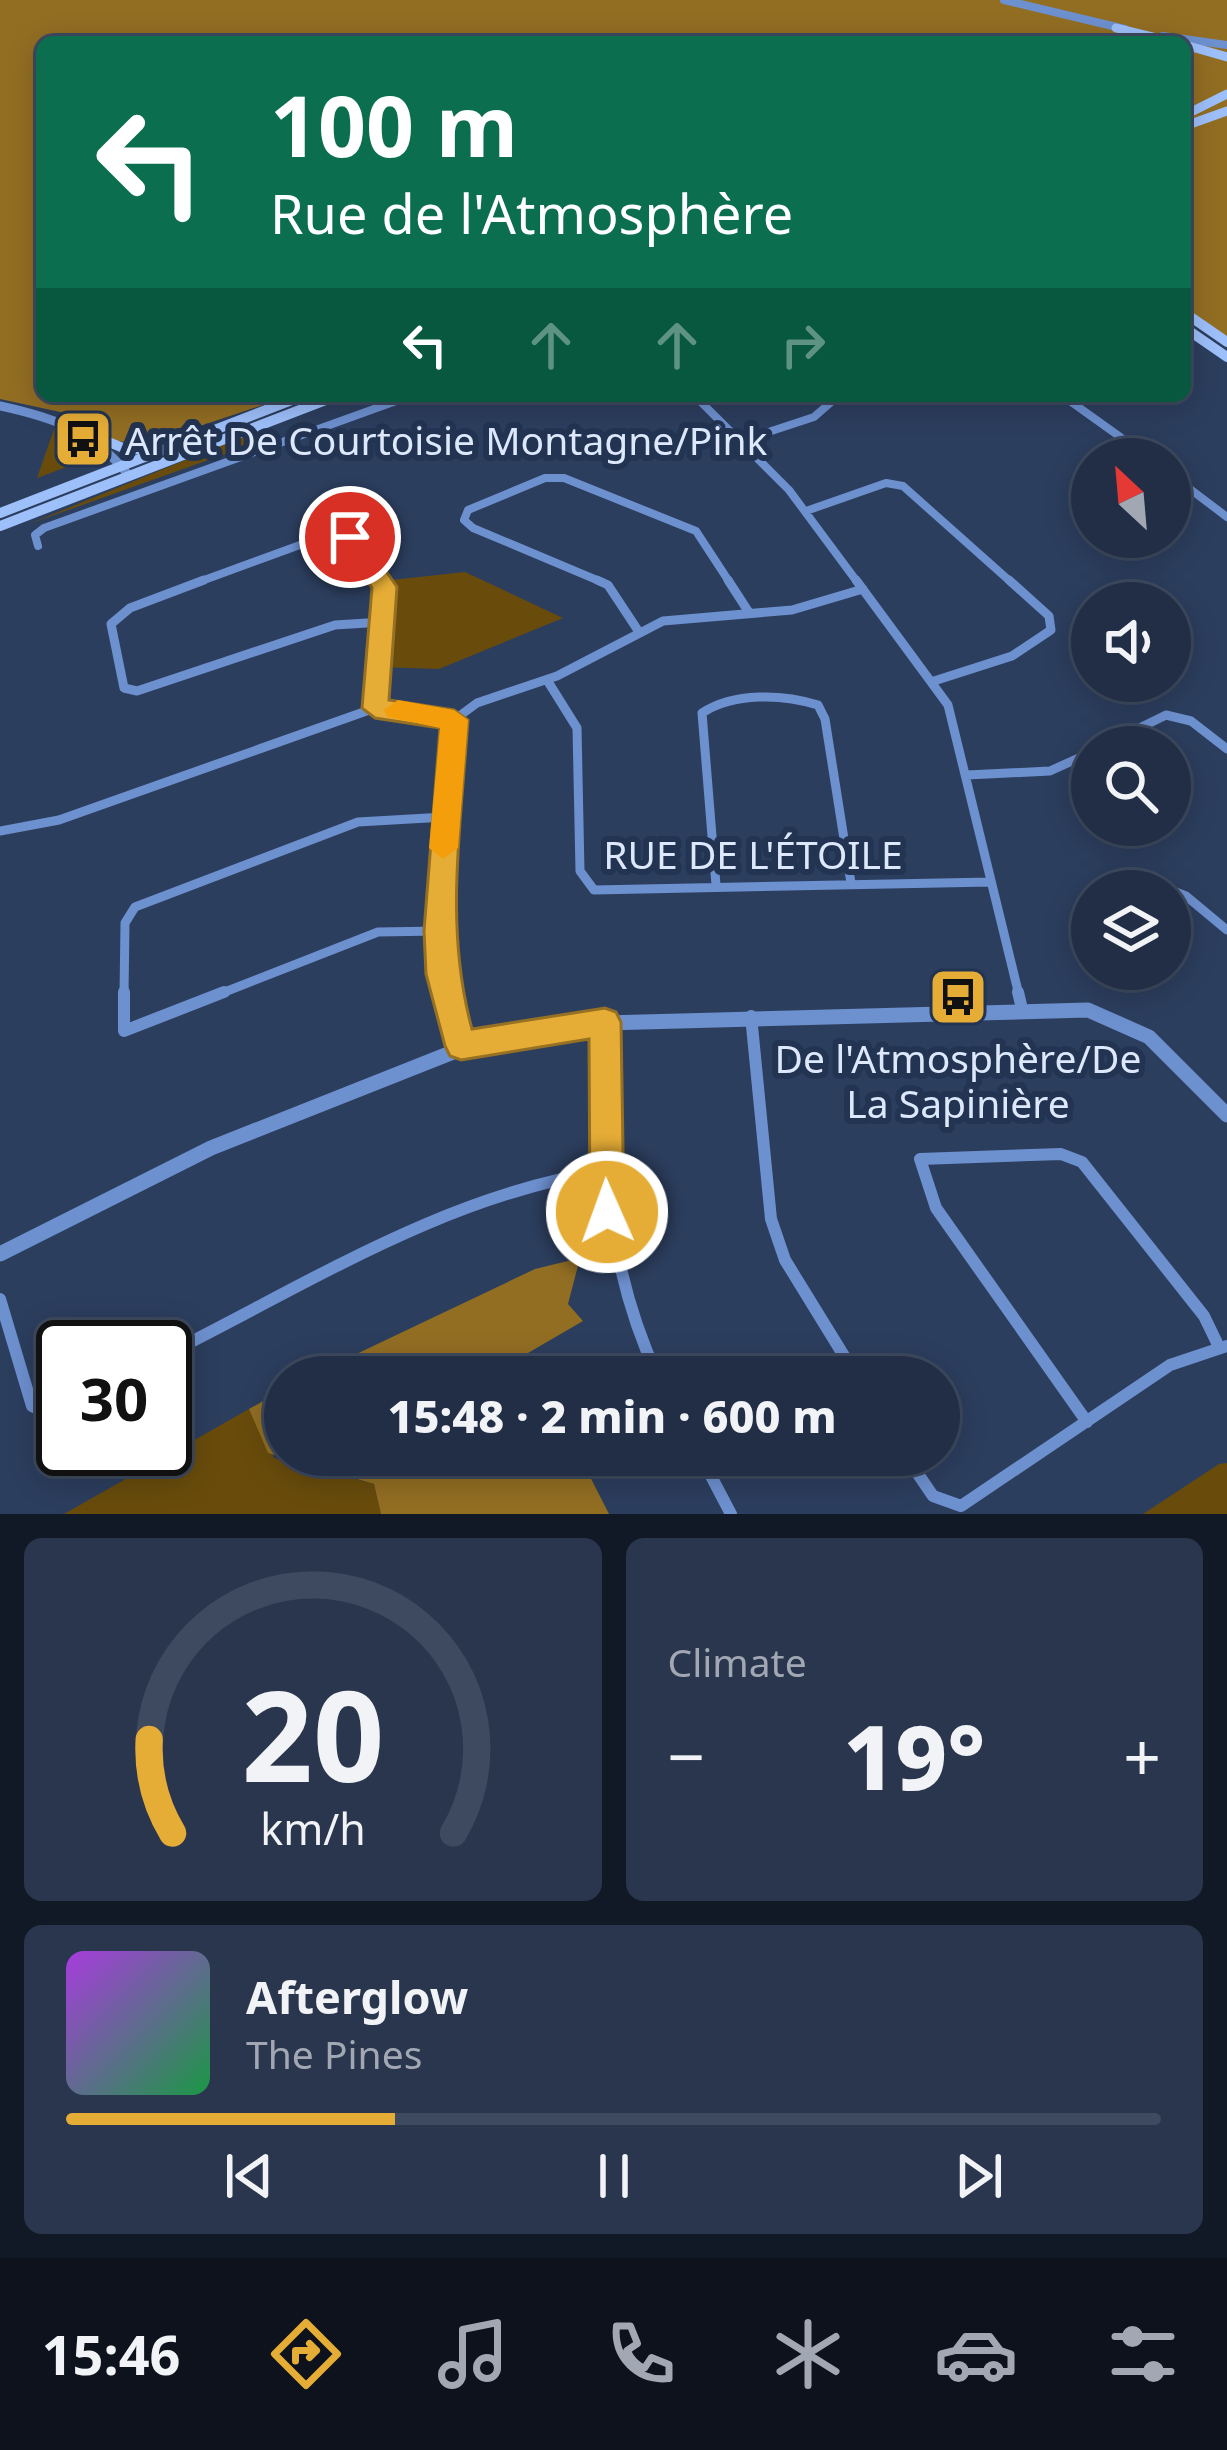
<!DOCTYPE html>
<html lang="en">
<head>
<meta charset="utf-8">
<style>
	body { margin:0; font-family:"Noto Sans",sans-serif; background:#29364d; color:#f1f3f6; height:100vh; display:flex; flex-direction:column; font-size:45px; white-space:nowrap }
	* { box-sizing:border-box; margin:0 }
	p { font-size:39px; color:#a2a8b3 }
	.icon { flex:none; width:66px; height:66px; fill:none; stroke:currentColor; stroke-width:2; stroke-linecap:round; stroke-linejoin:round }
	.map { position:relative; height:1514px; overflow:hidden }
	.side { display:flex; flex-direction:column; gap:24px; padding:24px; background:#121926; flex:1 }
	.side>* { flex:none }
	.top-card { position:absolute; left:36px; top:36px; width:1155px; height:366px; border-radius:18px; box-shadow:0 6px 30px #0003,0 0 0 3px #3e4a5f; background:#0b6e4f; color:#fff; overflow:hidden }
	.needle { width:78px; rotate:334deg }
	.fabs { position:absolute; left:1071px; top:438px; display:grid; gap:24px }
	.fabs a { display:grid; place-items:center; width:120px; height:120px; border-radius:50%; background:#212e46; box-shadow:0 6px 30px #0003,0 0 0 3px #3e4a5f; font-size:60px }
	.speed { position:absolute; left:36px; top:1320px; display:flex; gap:24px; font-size:60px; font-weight:700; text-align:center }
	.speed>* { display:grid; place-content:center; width:156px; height:156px; border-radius:50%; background:#212e46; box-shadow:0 6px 30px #0003,0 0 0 3px #3e4a5f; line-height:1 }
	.speed .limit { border:6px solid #111; border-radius:18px; background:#fff; color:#111 }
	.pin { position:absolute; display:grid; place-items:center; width:102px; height:102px; color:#fff; margin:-51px; border:6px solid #fff; border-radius:50%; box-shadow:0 3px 12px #0007 }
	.me { position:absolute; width:132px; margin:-66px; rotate:358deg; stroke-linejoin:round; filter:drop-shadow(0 0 9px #0008) }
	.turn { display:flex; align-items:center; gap:42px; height:252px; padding:0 36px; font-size:54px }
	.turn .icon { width:156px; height:156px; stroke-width:2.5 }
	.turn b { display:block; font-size:84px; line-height:102px }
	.lanes { display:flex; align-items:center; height:114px; padding:0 36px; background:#0003; justify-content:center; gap:60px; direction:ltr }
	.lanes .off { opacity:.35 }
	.big { font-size:90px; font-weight:800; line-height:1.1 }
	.side .widget { flex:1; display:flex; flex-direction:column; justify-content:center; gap:18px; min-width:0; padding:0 42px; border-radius:18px; background:#29364d }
	.side .dial { align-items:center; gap:0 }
	.dial svg { height:312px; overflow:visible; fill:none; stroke:#3e4a5f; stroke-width:7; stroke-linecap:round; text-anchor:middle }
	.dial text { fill:#f1f3f6; stroke:none }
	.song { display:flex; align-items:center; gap:36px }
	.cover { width:144px; height:144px; border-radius:18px; background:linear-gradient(135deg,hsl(280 70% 55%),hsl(140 70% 35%)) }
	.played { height:12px; border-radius:6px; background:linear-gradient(90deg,#e6ad36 30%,#3e4a5f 30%) }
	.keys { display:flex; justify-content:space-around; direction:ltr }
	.heat { display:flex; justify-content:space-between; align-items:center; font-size:66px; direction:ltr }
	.side .tiles { flex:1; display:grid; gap:24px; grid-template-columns:1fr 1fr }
	.widget:last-child { grid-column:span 2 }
	.trip { position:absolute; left:264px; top:1356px; width:696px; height:120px; border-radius:60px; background:#212e46; box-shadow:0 6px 30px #0003,0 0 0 3px #3e4a5f; font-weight:800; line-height:120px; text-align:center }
	.tab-bar { display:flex; height:192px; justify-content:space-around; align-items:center; background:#0d121c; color:#a2a8b3 }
	.tab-bar .icon { width:84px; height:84px }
	.tab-bar .current { color:#e6ad36 }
	.tab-bar b { font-size:54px; color:#f1f3f6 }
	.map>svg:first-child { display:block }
	.green { fill:#694c0c }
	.forest { fill:#926e23 }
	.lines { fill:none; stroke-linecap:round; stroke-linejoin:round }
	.minor-far2 { stroke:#6d90cf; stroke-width:8 }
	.minor-far1 { stroke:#6d90cf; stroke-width:9 }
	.minor { stroke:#6d90cf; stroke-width:12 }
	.tertiary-far2 { stroke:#6d90cf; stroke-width:8 }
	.tertiary-far1 { stroke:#6d90cf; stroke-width:9 }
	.tertiary { stroke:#6d90cf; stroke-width:15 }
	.secondary-far1 { stroke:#9dbffa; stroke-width:9 }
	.secondary { stroke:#9dbffa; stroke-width:10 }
	.route { fill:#e6ad36; stroke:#967023; stroke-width:3 }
	.slow { fill:#f59e0b }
	.labels { text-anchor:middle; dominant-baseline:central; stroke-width:12; stroke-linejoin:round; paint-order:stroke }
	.poi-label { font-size:39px; fill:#dde8fc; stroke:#223452; text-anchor:start }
	.street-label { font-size:39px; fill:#dde8fc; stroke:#223452 }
</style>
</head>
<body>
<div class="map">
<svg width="1227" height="1514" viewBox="0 0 1227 1514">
	<rect width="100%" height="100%" fill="#2c3e5e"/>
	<!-- green -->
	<path class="green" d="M58 418 82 427 109 451 37 478Z
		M264 428 273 437 29 524Z
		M465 572 563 618 439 669 378 667 382 581Z
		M249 1409 274 1458 374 1484 381 1514H64Z
		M1227 1463V1514H1143L1219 1464Z"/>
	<!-- forest -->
	<path class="forest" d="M0 0H1227V338L1185 307V42H42V396H290L143 445 112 440 65 413 0 399Z
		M580 1258 568 1304 583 1321 528 1353 539 1377H308L535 1269Z
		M285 1389V1455H579L609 1514H381L374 1484 268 1453 249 1409Z"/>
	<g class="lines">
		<!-- minor-far2 -->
		<path class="minor-far2" d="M695 396 789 490 858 583
			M1063 396 1151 459
			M741 441 814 417 838 396
			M1170 474 1227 517
			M806 511 886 483 903 486 1012 583
			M38 546 35 535 44 528 410 396
			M196 583 341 530 381 583
			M604 583 473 528 464 520 468 510 545 478H564L696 531 730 583"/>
		<!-- minor-far1 -->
		<path class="minor-far1" d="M204 580 130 608 111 624 124 688 137 691 335 625 383 622
			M379 580 385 594 383 622
			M597 580 608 585 639 632
			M728 580 748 611
			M856 580 948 705 1019 995
			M547 680 577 728 580 871 594 890 991 882
			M934 681 1012 656 1051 630 1049 616 1009 580
			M375 708 383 622
			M1101 747 1166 715 1191 721 1227 749
			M967 775 1050 771 1092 752
			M0 831 59 820 375 708 454 720
			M1145 880 1186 896 1227 930
			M716 885 702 713C734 692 783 694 818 705L825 719 851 883
			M124 995 125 923 135 907 358 822 445 817
			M217 995 378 932 439 931
			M449 995 438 884 454 720 477 703 557 676 663 621 792 610 863 589"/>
		<!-- minor -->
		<path class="minor" d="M124 992V1031L224 992
			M448 992 461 1046
			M1018 992 1022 1009
			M751 1016 771 1219 785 1260 857 1377
			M605 1023C604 1153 602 1257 658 1377
			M0 1299 32 1406 49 1414 63 1410
			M165 1355C306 1285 447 1194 605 1171
			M1087 1422 936 1208 920 1159 1061 1154 1082 1162 1204 1316 1219 1347
			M700 1455 731 1514
			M905 1455 933 1496 961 1506 1170 1365 1227 1346"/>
		<!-- tertiary-far2 -->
		<path class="tertiary-far2" d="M1004 0 1125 29
			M1163 36 1227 45"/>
		<!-- tertiary-far1 -->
		<path class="tertiary-far1" d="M0 406C51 417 91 430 126 472"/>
		<!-- tertiary -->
		<path class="tertiary" d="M0 1254 211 1148 486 1039 605 1023 1088 1010 1149 1037 1227 1115"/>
		<!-- secondary-far1 -->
		<path class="secondary-far1" d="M1116 28 1174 42
			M1185 45 1227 57
			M1185 115 1227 94
			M1185 126 1227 111"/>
		<!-- secondary -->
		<path class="secondary" d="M1185 313 1227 342
			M1185 328 1227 357
			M94 436 128 450 149 448
			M0 513 302 396
			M0 526 336 396"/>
	</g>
	<!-- route -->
	<path class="route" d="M350 529 359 532 397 587 389 700 454 710 468 720C461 825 444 927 472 1029L605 1008 616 1012 621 1022 624 1212 619 1224 607 1229 595 1224 590 1212 589 1039 461 1060 450 1056 445 1046 426 974 424 931 440 728 375 718 362 708 372 588 338 537Z"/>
	<!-- slow -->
	<path class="slow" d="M398 700 454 710 468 720 458 848 443 859 429 848 440 728 388 717 384 710Z"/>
	<!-- icons -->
	<defs>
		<g id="bus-square" transform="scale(3)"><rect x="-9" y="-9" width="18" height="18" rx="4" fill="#e6ad36" stroke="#223452"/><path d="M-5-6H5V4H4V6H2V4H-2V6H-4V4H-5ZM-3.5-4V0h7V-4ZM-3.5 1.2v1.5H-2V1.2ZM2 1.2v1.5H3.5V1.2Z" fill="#111"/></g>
	</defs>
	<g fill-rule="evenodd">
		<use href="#bus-square" x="83" y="439"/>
		<use href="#bus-square" x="958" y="997"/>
	</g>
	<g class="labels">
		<!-- poi labels -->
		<g class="poi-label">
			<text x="125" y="439">Arrêt De Courtoisie Montagne/Pink</text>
			<text x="958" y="1057" text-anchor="middle">De l'Atmosphère/De<tspan x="958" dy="45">La Sapinière</tspan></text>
		</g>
		<!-- street labels -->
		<g class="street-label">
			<text x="753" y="853">RUE DE L'ÉTOILE</text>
		</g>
	</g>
</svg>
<div class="fabs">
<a><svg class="needle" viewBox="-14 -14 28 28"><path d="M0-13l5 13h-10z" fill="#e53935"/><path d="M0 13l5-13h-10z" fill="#a2a8b3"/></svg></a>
<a><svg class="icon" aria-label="sound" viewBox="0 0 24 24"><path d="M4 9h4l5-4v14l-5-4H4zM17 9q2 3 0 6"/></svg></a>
<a><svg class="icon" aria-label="search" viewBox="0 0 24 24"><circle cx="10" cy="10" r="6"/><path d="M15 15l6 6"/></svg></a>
<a><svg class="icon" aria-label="layers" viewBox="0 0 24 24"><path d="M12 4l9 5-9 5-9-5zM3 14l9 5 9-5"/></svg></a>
</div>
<div class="speed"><div class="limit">30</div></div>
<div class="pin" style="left:350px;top:537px;background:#d93025"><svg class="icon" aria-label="arrive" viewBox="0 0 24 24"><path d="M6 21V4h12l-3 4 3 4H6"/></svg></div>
<svg class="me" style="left:607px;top:1212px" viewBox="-20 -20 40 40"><circle r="17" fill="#e6ad36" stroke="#fff" stroke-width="3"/><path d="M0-11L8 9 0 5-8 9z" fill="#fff"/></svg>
<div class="trip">15:48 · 2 min · 600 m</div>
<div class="top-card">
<div class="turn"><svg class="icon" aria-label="left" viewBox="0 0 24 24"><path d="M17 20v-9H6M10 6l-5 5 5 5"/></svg><div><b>100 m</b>Rue de l'Atmosphère</div></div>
<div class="lanes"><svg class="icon" aria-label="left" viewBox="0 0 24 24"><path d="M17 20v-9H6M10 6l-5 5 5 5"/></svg><svg class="icon off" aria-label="ahead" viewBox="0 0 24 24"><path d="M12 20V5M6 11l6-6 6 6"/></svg><svg class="icon off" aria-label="ahead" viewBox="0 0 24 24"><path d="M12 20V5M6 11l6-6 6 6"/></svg><svg class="icon off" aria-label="right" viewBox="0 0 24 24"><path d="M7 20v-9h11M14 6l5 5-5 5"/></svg></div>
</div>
</div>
<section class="side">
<div class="tiles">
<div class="widget dial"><svg viewBox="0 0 100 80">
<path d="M14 69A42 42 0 1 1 86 69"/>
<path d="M14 69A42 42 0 0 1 8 45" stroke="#e6ad36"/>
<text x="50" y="56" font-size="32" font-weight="700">20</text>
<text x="50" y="72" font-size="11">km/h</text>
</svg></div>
<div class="widget"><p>Climate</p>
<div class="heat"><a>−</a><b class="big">19°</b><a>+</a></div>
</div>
<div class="widget">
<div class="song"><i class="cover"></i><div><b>Afterglow</b><p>The Pines</p></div></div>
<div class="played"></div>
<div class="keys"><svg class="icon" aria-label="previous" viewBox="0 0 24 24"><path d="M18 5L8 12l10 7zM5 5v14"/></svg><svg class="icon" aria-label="pause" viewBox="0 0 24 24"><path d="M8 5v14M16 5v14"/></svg><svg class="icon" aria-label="next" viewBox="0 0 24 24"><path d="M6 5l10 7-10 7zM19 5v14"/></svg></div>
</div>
</div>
</section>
<nav class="tab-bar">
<b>15:46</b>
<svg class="icon current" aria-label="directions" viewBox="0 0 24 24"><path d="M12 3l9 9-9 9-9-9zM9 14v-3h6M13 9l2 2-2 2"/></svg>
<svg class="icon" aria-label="music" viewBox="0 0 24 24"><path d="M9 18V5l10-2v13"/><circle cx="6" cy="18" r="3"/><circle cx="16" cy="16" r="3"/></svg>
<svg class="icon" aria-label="phone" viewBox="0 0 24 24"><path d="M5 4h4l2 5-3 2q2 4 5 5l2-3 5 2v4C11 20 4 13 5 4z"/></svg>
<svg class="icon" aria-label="climate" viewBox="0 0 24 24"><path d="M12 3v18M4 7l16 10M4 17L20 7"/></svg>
<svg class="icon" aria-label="car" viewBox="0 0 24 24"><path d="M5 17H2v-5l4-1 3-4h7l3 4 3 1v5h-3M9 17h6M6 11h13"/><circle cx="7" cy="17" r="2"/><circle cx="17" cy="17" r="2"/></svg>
<svg class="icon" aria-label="filters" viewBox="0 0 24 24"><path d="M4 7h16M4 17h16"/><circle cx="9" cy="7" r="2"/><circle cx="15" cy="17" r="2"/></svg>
</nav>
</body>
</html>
